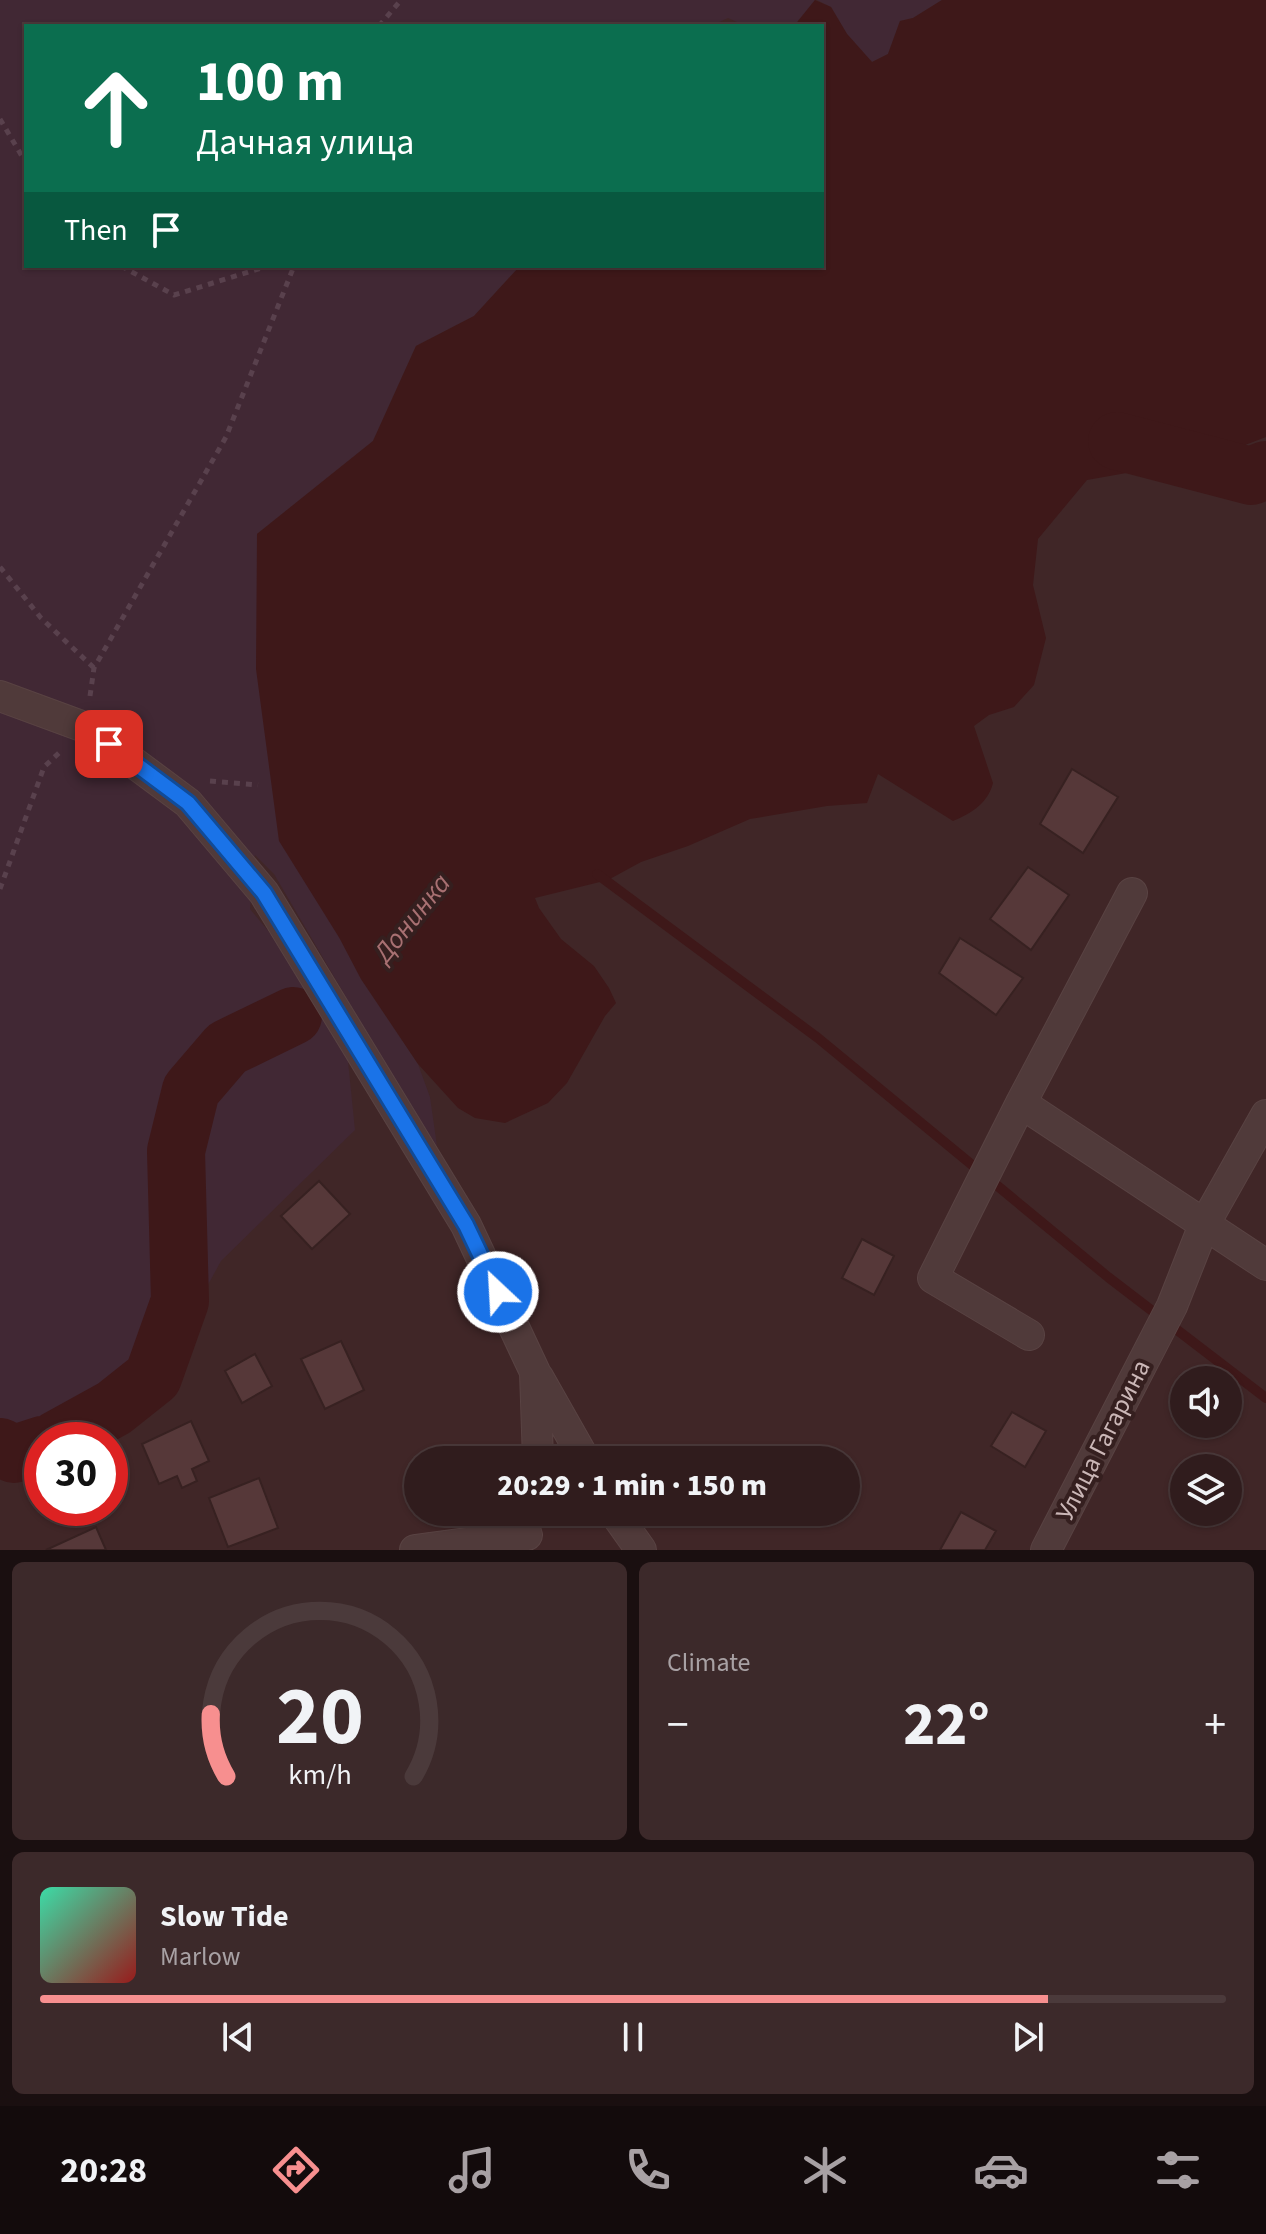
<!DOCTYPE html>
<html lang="en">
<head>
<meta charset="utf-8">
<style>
	body { margin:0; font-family:"Source Sans 3",sans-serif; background:#3c292a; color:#f1f3f6; height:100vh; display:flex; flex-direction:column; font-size:30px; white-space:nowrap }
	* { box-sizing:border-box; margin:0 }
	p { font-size:26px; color:#a8a1a4 }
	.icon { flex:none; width:44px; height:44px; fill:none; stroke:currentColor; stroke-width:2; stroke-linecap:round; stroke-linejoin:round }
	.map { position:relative; height:1550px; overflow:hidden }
	.details { display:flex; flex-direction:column; gap:12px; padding:12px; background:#1a0f10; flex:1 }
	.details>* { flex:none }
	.hud { position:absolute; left:24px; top:24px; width:800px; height:244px; border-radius:0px; box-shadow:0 2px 6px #0004,0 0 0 2px #4b3a3b; background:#0b6e4f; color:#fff; overflow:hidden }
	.tools { position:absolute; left:1170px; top:1366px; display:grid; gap:16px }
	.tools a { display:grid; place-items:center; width:72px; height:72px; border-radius:50%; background:#301c1d; box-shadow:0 2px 6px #0004,0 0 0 2px #4b3a3b; font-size:40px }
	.speed { position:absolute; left:24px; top:1422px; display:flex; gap:16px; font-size:40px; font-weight:700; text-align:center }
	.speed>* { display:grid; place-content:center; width:104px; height:104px; border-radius:50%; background:#301c1d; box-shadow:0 2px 6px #0004,0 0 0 2px #4b3a3b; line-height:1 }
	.speed .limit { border:12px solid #d22; background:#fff; color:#111 }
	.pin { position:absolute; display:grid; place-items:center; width:68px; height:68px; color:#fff; margin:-34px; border-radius:16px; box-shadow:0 4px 12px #0006 }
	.me { position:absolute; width:88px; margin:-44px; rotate:335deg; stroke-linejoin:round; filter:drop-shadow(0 0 6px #0008) }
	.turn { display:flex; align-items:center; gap:28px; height:168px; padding:0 40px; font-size:36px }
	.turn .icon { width:104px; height:104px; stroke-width:2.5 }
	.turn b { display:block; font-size:56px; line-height:68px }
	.then { display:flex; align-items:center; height:76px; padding:0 40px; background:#0003; gap:16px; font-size:30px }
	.big { font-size:60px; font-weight:800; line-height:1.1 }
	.details .tile { flex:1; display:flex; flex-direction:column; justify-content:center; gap:12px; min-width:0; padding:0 28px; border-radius:12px; background:#3c292a }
	.details .dial { align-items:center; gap:0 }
	.dial svg { height:208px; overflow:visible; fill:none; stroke:#4b3a3b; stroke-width:7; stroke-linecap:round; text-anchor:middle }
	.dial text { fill:#f1f3f6; stroke:none }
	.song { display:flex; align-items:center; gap:24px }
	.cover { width:96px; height:96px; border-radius:12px; background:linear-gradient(135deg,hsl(160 70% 55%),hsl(0 70% 35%)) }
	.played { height:8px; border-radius:4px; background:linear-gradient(90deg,#f78f8f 85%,#4b3a3b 85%) }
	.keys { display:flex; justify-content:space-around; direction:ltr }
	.heat { display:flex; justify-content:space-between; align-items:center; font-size:44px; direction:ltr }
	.details .tiles { flex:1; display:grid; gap:12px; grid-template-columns:1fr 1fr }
	.tile:last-child { grid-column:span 2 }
	.trip { position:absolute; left:404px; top:1446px; width:456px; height:80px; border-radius:40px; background:#301c1d; box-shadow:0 2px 6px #0004,0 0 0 2px #4b3a3b; font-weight:800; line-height:80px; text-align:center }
	.dock { display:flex; height:128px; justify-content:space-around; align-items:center; background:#130b0c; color:#a8a1a4 }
	.dock .icon { width:56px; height:56px }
	.dock .selected { color:#f78f8f }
	.dock b { font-size:36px; color:#f1f3f6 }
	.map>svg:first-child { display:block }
	.green { fill:#412834 }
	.water { fill:#3e1819 }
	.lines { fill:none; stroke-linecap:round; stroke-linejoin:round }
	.stream { stroke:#3e1819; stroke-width:10 }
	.river { stroke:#3e1819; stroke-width:58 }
	.building { fill:#563839; stroke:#372121; stroke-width:2 }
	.minor-casing { stroke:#594343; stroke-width:32 }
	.path { stroke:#59414d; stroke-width:5; stroke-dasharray:6 6; stroke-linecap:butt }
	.minor { stroke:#503a3a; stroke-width:30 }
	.route-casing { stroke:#114b97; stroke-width:20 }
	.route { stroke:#1a73e8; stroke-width:14 }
	.labels { text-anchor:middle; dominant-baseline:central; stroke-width:8; stroke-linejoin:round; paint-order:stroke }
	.street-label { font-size:26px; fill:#cab6b6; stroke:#351f1f }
	.water-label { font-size:28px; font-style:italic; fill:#a87072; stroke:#351f1f }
</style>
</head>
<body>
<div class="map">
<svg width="1266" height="1550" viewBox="0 0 1266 1550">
	<rect width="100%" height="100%" fill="#402627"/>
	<!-- green -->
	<path class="green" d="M0 0H815L794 26H746L728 18 711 26H26V266H520L474 316 416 346 373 441 257 534 340 939 361 979 418 1064 430 1097 437 1146 380 1062 354 1011 274 874 255 855 250 909 293 961 347 1051 355 1130 221 1261 127 1433 108 1440H42V1462L21 1470H0Z
		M817 0H942L913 18 900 21 888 54 872 62 847 34 831 7Z"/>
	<!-- water -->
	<path class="water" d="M815 0 831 7 847 34 872 62 888 54 900 21 913 18 942 0H1266V437L1211 458 1087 480 1038 539 1033 585 1046 638 1034 685 1014 707 989 715 974 726 993 783C988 803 972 813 953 821L878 774 867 803 827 806 750 819 688 846 641 862 608 880 535 898 539 908 561 939 594 966 609 988 616 1003 605 1016 567 1083 548 1103 505 1123 475 1118 458 1108 418 1064 361 979 340 939 279 841 256 669 257 534 373 441 416 346 474 316 520 266H822V26H794Z"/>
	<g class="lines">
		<!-- stream -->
		<path class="stream" d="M597 874 818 1038 1108 1277 1266 1398"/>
		<!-- river -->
		<path class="river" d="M1117 441 1251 476 1266 470
			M56 1440 114 1408 153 1377 180 1301 176 1151 191 1090 227 1048 293 1016
			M0 1447 14 1454 42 1445"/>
	</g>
	<!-- building -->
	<path class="building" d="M1072 769 1118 797 1083 853 1040 824Z
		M1028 867 1069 895 1031 950 990 919Z
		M960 938 1023 978 996 1015 939 973Z
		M319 1181 350 1214 312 1249 281 1216Z
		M862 1239 894 1256 874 1295 842 1278Z
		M341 1341 364 1390 325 1409 301 1359Z
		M255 1354 272 1386 242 1403 225 1371Z
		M1012 1412 1046 1431 1025 1467 991 1446Z
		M191 1421 209 1461 192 1469 197 1481 182 1488 177 1476 159 1484 142 1444Z
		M259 1478 278 1528 228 1547 209 1498Z
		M961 1512 996 1531 985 1550H940Z
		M96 1527 106 1550H46Z"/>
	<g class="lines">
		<!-- minor casing -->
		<g class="minor-casing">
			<path id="minor" d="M0 696 87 728 188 803 264 893 466 1225 535 1372 538 1460
				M1021 1103 1266 1265
				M1029 1335 933 1278 1021 1103 1132 893
				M538 1377 585 1460
				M614 1512 641 1550
				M415 1550 527 1535
				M1046 1550 1172 1306 1204 1225 1266 1115"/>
		</g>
		<!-- path -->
		<path class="path" d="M379 26 401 0
			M0 119 26 163
			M121 266 174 295 268 266
			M0 567 41 618 94 668
			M90 696 94 668 226 437 294 266
			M210 781 258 785
			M0 889 44 767 61 751"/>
		<!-- minor -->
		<use href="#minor" class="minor"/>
	</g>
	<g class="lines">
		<!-- route casing -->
		<g class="route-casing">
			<path id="route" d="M109 744 188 803 264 893 466 1225 498 1292"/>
		</g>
		<!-- route -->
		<use href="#route" class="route"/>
	</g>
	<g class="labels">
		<!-- street labels -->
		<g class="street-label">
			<text transform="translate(1103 1440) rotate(-63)">Улица Гагарина</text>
		</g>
		<!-- water labels -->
		<g class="water-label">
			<text transform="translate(412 918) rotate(-51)">Донинка</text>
		</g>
	</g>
</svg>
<div class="tools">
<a><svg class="icon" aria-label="sound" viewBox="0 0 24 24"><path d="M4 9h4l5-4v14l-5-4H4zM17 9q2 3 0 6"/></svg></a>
<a><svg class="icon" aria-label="layers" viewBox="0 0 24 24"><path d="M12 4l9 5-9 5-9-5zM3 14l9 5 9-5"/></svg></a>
</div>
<div class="speed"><div class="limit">30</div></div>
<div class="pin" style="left:109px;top:744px;background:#d93025"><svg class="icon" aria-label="arrive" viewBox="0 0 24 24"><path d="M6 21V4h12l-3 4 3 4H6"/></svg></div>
<svg class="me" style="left:498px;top:1292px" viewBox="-20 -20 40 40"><circle r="17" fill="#1a73e8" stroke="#fff" stroke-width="3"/><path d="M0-11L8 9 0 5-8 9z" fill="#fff"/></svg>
<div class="trip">20:29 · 1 min · 150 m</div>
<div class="hud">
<div class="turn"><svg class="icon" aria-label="ahead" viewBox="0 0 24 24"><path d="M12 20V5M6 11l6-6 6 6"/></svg><div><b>100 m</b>Дачная улица</div></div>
<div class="then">Then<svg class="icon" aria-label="arrive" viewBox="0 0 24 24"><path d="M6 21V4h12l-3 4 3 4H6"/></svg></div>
</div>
</div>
<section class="details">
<div class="tiles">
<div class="tile dial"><svg viewBox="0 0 100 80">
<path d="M14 69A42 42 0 1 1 86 69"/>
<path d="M14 69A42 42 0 0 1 8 45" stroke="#f78f8f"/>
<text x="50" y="56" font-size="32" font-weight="700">20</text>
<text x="50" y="72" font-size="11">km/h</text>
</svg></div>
<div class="tile"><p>Climate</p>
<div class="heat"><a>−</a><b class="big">22°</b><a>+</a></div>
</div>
<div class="tile">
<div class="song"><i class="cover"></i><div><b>Slow Tide</b><p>Marlow</p></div></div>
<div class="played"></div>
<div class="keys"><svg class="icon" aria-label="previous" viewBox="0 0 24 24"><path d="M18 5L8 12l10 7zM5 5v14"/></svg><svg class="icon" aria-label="pause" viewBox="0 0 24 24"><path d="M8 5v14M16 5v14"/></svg><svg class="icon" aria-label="next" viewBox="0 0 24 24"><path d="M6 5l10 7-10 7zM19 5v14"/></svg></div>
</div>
</div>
</section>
<nav class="dock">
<b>20:28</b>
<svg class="icon selected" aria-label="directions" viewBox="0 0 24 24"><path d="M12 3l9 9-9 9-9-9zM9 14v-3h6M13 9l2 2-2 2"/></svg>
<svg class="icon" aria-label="music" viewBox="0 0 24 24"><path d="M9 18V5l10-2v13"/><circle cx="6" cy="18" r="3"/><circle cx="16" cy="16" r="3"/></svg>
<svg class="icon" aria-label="phone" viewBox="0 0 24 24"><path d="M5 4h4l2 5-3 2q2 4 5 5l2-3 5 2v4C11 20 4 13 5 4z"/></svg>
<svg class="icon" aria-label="climate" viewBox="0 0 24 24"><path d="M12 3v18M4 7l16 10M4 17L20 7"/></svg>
<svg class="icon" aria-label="car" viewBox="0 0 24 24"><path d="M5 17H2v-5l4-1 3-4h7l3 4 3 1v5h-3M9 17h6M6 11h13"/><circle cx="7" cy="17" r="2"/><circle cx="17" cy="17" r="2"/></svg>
<svg class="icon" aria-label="filters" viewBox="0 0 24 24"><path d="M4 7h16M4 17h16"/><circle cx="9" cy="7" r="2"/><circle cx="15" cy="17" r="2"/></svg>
</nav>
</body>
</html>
